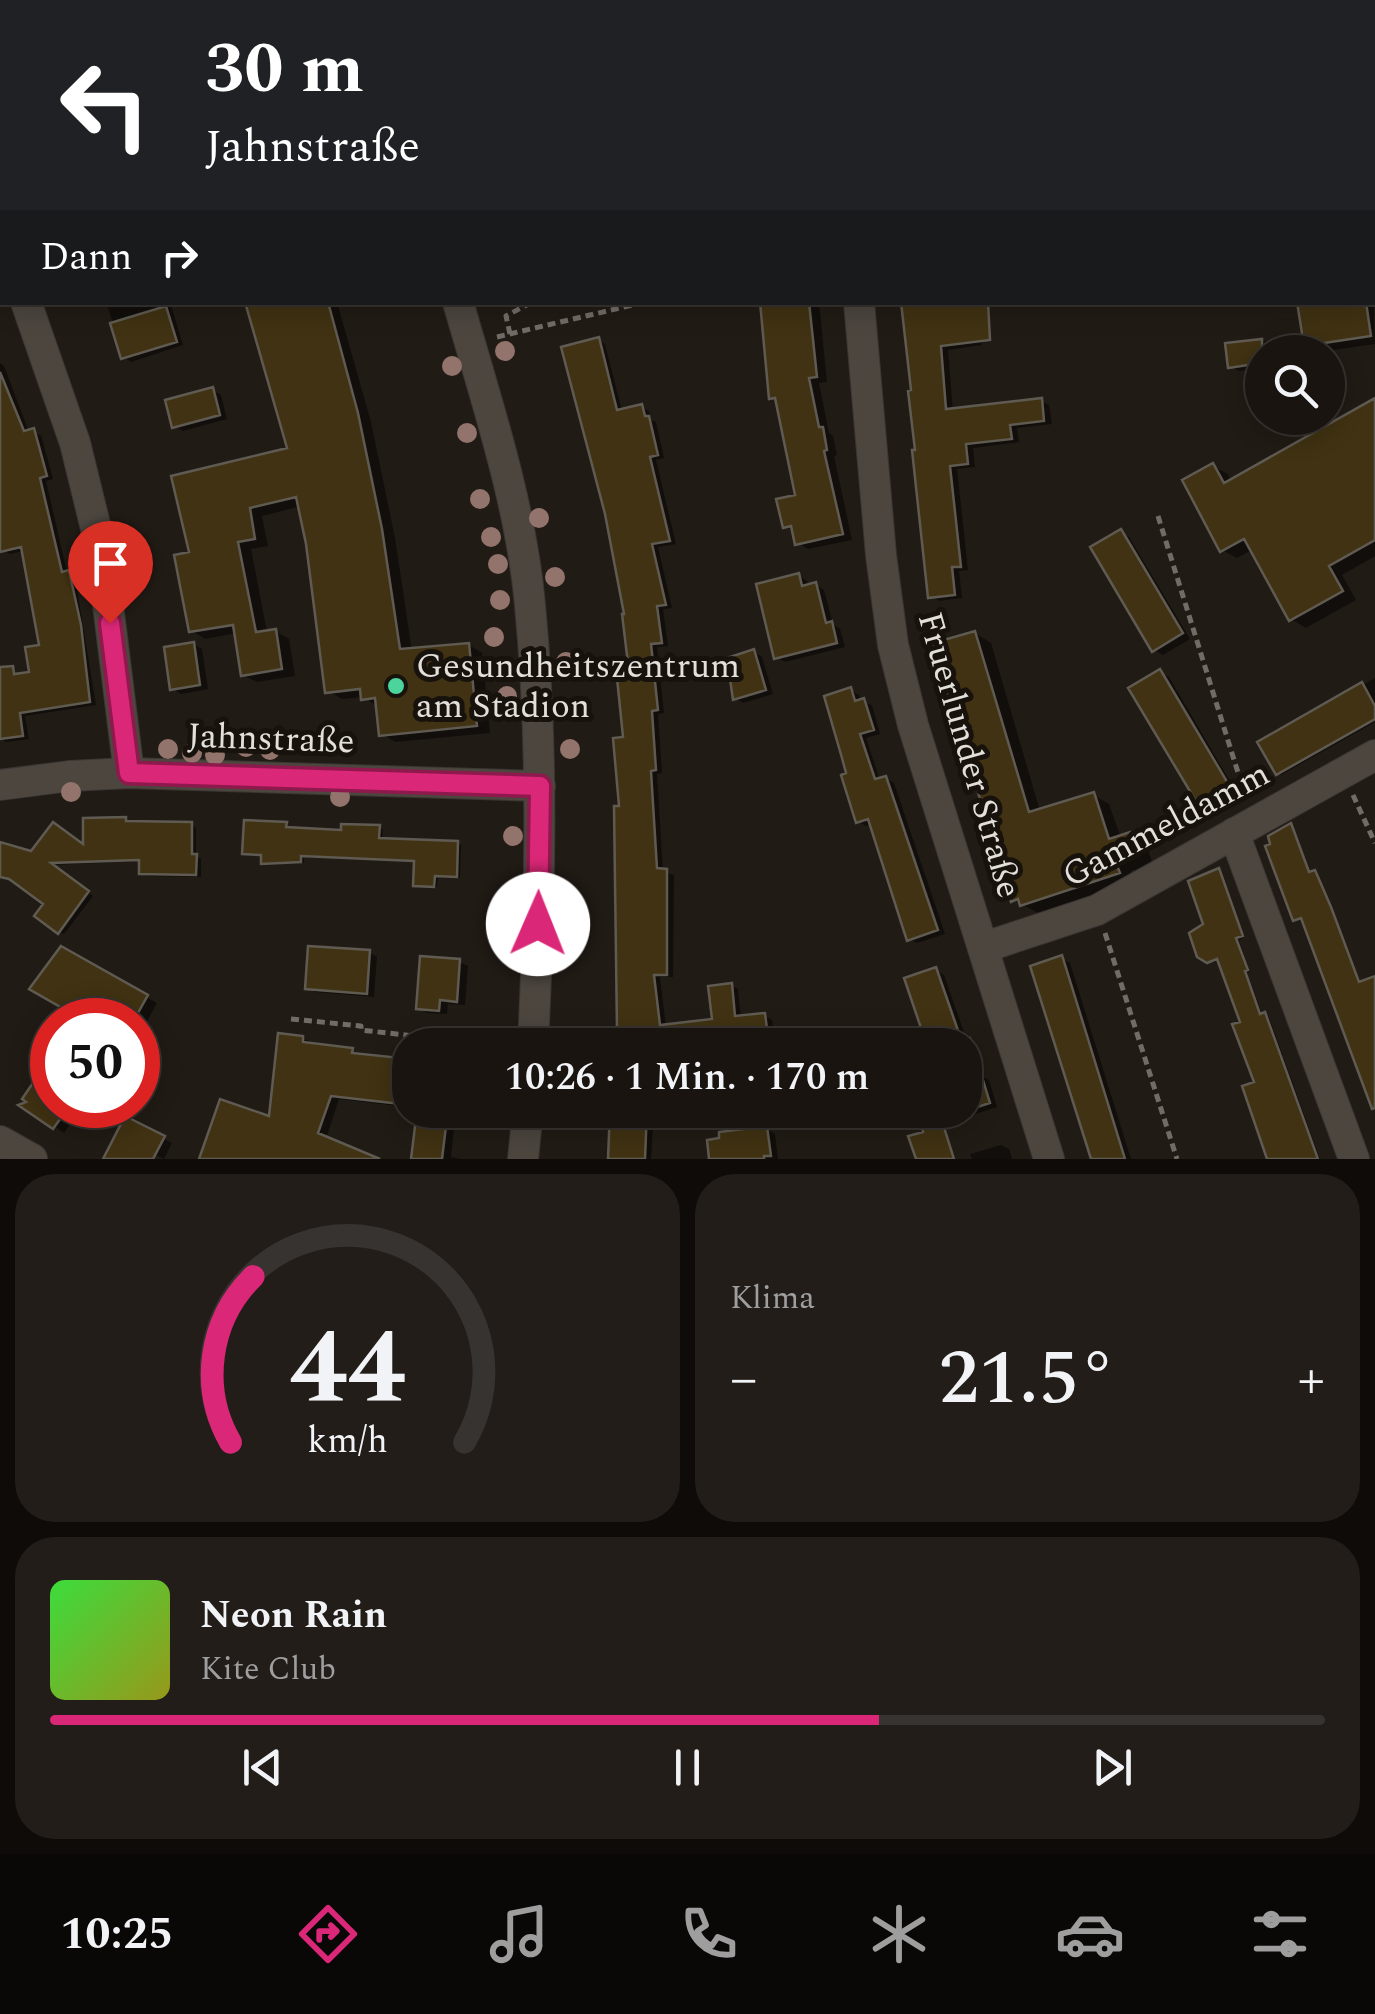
<!DOCTYPE html>
<html lang="de">
<head>
<meta charset="utf-8">
<style>
	body { margin:0; font-family:Spectral,serif; background:#221d19; color:#f1f3f6; height:100vh; display:flex; flex-direction:column; font-size:38px; white-space:nowrap }
	* { box-sizing:border-box; margin:0 }
	p { font-size:32px; color:#9f9e9f }
	.icon { flex:none; width:55px; height:55px; fill:none; stroke:currentColor; stroke-width:2; stroke-linecap:round; stroke-linejoin:round }
	.map { position:relative; height:1159px; overflow:hidden }
	.panel { display:flex; flex-direction:column; gap:15px; padding:15px; background:#0e0b09; flex:1 }
	.panel>* { flex:none }
	.top-card { position:absolute; left:0px; top:0px; width:1375px; height:305px; box-shadow:0 5px 25px #0003,0 0 0 2px #373330; background:#202124; color:#fff; overflow:hidden }
	.fabs { position:absolute; left:1245px; top:335px; display:grid; gap:20px }
	.fabs a { display:grid; place-items:center; width:100px; height:100px; border-radius:50%; background:#191410; box-shadow:0 5px 25px #0003,0 0 0 2px #373330; font-size:50px }
	.speed { position:absolute; left:30px; top:998px; display:flex; gap:20px; font-size:50px; font-weight:700; text-align:center }
	.speed>* { display:grid; place-content:center; width:130px; height:130px; border-radius:50%; background:#191410; box-shadow:0 5px 25px #0003,0 0 0 2px #373330; line-height:1 }
	.speed .limit { border:15px solid #d22; background:#fff; color:#111 }
	.pin { position:absolute; display:grid; place-items:center; width:85px; height:85px; color:#fff; margin:-102px -42px; border-radius:50% 50% 50% 0; rotate:-45deg; box-shadow:0 0 10px #0007 }
	.pin .icon { rotate:45deg }
	.me { position:absolute; width:110px; margin:-55px; rotate:1deg; stroke-linejoin:round; filter:drop-shadow(0 0 8px #0008) }
	.turn { display:flex; align-items:center; gap:35px; height:210px; padding:0 40px; font-size:45px }
	.turn .icon { width:130px; height:130px; stroke-width:2.5 }
	.turn b { display:block; font-size:70px; line-height:85px }
	.then { display:flex; align-items:center; height:95px; padding:0 40px; background:#0003; gap:20px; font-size:38px }
	.big { font-size:75px; font-weight:600; line-height:1.1 }
	.panel .card { flex:1; display:flex; flex-direction:column; justify-content:center; gap:15px; min-width:0; padding:0 35px; border-radius:40px; background:#221d19 }
	.panel .dial { align-items:center; gap:0 }
	.dial svg { height:260px; overflow:visible; fill:none; stroke:#373330; stroke-width:7; stroke-linecap:round; text-anchor:middle }
	.dial text { fill:#f1f3f6; stroke:none }
	.song { display:flex; align-items:center; gap:30px }
	.cover { width:120px; height:120px; border-radius:15px; background:linear-gradient(135deg,hsl(120 70% 55%),hsl(60 70% 35%)) }
	.played { height:10px; border-radius:5px; background:linear-gradient(90deg,#db2777 65%,#373330 65%) }
	.keys { display:flex; justify-content:space-around; direction:ltr }
	.heat { display:flex; justify-content:space-between; align-items:center; font-size:55px; direction:ltr }
	.panel .tiles { flex:1; display:grid; gap:15px; grid-template-columns:1fr 1fr }
	.card:last-child { grid-column:span 2 }
	.trip { position:absolute; left:392px; top:1028px; width:590px; height:100px; border-radius:40px; background:#191410; box-shadow:0 5px 25px #0003,0 0 0 2px #373330; font-weight:600; line-height:100px; text-align:center }
	.tab-bar { display:flex; height:160px; justify-content:space-around; align-items:center; background:#0a0806; color:#9f9e9f }
	.tab-bar .icon { width:70px; height:70px }
	.tab-bar .selected { color:#db2777 }
	.tab-bar b { font-size:45px; color:#f1f3f6 }
	.map>svg:first-child { display:block }
	.built { fill:#2d2318 }
	.shadow { fill:#0007 }
	.building { fill:#403212; stroke:#5f5b52; stroke-width:2.5 }
	.lines { fill:none; stroke-linecap:round; stroke-linejoin:round }
	.street-casing { stroke:#3a3633; stroke-width:32 }
	.secondary-casing { stroke:#3a3633; stroke-width:32 }
	.path { stroke:#716c67; stroke-width:5; stroke-dasharray:8 5; stroke-linecap:butt }
	.street { stroke:#4c463f; stroke-width:30 }
	.secondary { stroke:#4c463f; stroke-width:30 }
	.tree { fill:#93746c }
	.route-casing { stroke:#8e194d; stroke-width:25 }
	.route { stroke:#db2777; stroke-width:18 }
	.poi-dot { fill:#4bd49b; stroke:#17120c; stroke-width:4 }
	.labels { text-anchor:middle; dominant-baseline:central; stroke-width:10; stroke-linejoin:round; paint-order:stroke }
	.poi-label { font-size:35px; fill:#e3dfdb; stroke:#17120c; text-anchor:start }
	.street-label { font-size:35px; fill:#e3dfdb; stroke:#17120c }
</style>
</head>
<body>
<div class="map">
<svg width="1375" height="1159" viewBox="0 0 1375 1159">
	<rect width="100%" height="100%" fill="#211b15"/>
	<!-- built -->
	<path class="built" d="M0 0H386L387 2H2V46Z"/>
	<!-- shadow -->
	<path class="shadow" d="M0 0H257L258 2H2V128Z
		M453 0H511L512 2H454Z
		M746 0H787V2H746Z
		M863 0H931V2H864Z
		M979 0 994 2H961Z
		M1356 0H1375V38L1372 39V2Z
		M1375 98V254H1372V99Z
		M1373 276 1375 344 1319 352 1306 345 1300 302H1372Z
		M106 302H170L183 345 131 362 124 357Z
		M248 302H337L371 422 395 538 412 651 469 645 482 653 490 733 395 742 382 734 377 706 363 697 342 699 328 691 301 506 262 516 268 546 251 549 267 632 275 631 289 639 295 676 257 682 243 675 237 633 205 639 192 631V554L290 450Z
		M763 302H819L827 382 819 383 829 433 833 436 837 455 834 456 852 540 808 549 798 543 796 532 785 526 798 497 778 401 772 397Z
		M903 302H976L982 345 948 350 953 411 1041 401 1049 405 1052 424 1017 428 1019 442 973 448 975 467 957 469 968 570 959 571 962 598 939 601 931 596Z
		M598 340 605 344 622 411 642 407 649 411 651 420 656 422 664 458 656 460 676 544 658 547 672 608 663 609 668 646 657 647 664 713 658 714 662 773 657 774 663 871 674 875 673 977H660L666 1027 714 1021 731 985 738 989 741 1018 765 1016 772 1020 774 1035 783 1034 790 1038 791 1045H621V808L632 674Z
		M1268 341 1276 346 1277 352H1262V368L1239 371 1230 366 1228 345Z
		M0 363 4 366 29 432 41 435 53 479 46 481 67 572 75 577 96 705 25 716 29 739 6 742 0 738V678L31 674 42 647 24 551 10 554 3 550 0 536Z
		M212 390 221 395 227 419 183 431 174 426Z
		M1375 401V556L1342 575 1356 600 1306 628 1291 619 1252 550 1237 558 1222 550 1213 466 1228 474 1231 482Z
		M1121 532 1129 537 1190 639 1163 655 1154 650Z
		M799 576 807 581 809 587 816 585 824 590 833 624 840 629 845 647 785 662 776 657Z
		M975 633 991 643 1040 811 1093 795 1109 804 1121 838 1130 835 1146 844 1153 864 1131 871 1134 881 1038 913 1013 900Z
		M193 644 202 649 208 689 181 694 173 689Z
		M754 652 762 657 773 694 743 703 735 698 739 678Z
		M1160 672 1169 677 1235 790 1207 806 1199 802Z
		M1375 678V722L1281 775 1277 773 1260 743Z
		M851 690 859 695 861 702 872 705 880 734 866 738 880 780 886 778 894 783 945 934 917 943 909 939 872 824 866 826 858 821 848 775Z
		M286 824 289 830 343 832 379 828 383 830 382 841 457 843 461 845 460 878 438 877 437 887H419L416 885V861L304 857V863L267 864 263 862 264 855 245 852Z
		M191 825 196 828V856L201 859V877L146 876 141 873V861L51 865 93 896 64 934 59 932 46 904 23 883 0 876V845L32 854 86 848Z
		M1291 826 1311 874 1318 875 1361 984 1375 979V1107L1304 919H1295Z
		M1218 871 1222 873 1245 937 1239 940 1250 972 1247 973 1263 1016 1269 1017 1320 1159H1270L1243 1023 1220 960 1212 963 1199 955Z
		M62 950 157 1003 138 1038V1020H88Z
		M370 953 377 957 374 997 315 992 307 988Z
		M1061 958 1070 963 1131 1159H1093Z
		M459 962 468 966 465 1005 448 1004 447 1014 427 1013 418 1008Z
		M936 970 944 975 979 1075 989 1080 997 1107 944 1124 955 1158 918 1159 938 1125 930 1121 927 1110H965V1045H885L924 1029Z
		M302 1039 360 1055 400 1061 408 1066 410 1110H456L451 1157 461 1159H414L419 1114 407 1112 398 1106 339 1099 326 1139 374 1159H201L271 1119Z
		M51 1072 52 1105H83L64 1133 26 1107Z
		M613 1110H654L651 1159H610Z
		M127 1119 172 1143 164 1159 156 1155 154 1159H121Z
		M767 1129 775 1134 778 1159H712Z
		M1001 1145 1009 1149 1012 1159H972L970 1154Z"/>
	<!-- building -->
	<path class="building" d="M245 302H328L358 413 382 529 400 649 469 643 477 726 379 736 375 698 361 700 360 689 325 693 306 544 296 497 250 508 255 539 238 542 256 632 276 629 282 669 241 676 233 625 189 632 174 555 189 552 171 476 287 448Z
		M760 302H809L817 377 809 378 819 427H823L827 450 824 451 843 534 795 545 791 526 783 528 776 499 795 495 775 398 769 399Z
		M901 302H988L990 340 941 346 946 409 1042 398 1044 421 1010 425 1012 439 966 444 968 464 950 466 961 567H952L955 595 928 598 912 450H915L908 391 911 390Z
		M1297 302H1366L1371 336 1304 346Z
		M166 306 177 342 121 359 110 323Z
		M599 337 617 410 642 404 645 416H649L658 455 650 457 670 541 652 544 666 605 657 606 662 643 651 644 658 710 652 711 656 770 651 771 657 868 667 869V975H654L660 1025 712 1019 708 986 732 983 735 1016 765 1013 769 1045H610L609 1031 617 1030 614 806H619L613 738 623 737 617 678 626 677V672H629L622 614H624L605 514 561 347Z
		M1262 339V363L1228 368 1225 343Z
		M0 372 24 431 34 428 47 476 40 478 62 572 69 570 81 625 90 702 20 713 23 736 0 739V667L13 666 14 674 29 672 25 647 39 645 21 547 0 552Z
		M213 387 220 415 172 428 165 400Z
		M1375 398V540L1329 566 1343 591 1289 621 1244 539 1220 552 1182 480 1213 463 1224 483Z
		M1121 529 1183 633 1152 652 1090 547Z
		M799 573 802 586 816 582 826 623 832 621 837 643 774 659 756 584Z
		M975 631 1029 812 1094 792 1109 839 1130 832 1138 855 1116 863 1120 873 1020 906 1018 899 1011 902 933 643Z
		M194 642 200 685 170 690 164 647Z
		M754 649 766 690 733 700 730 679 736 676 730 657Z
		M1160 669 1229 785 1197 803 1128 688Z
		M1362 682 1375 706V719L1276 775 1257 742Z
		M851 687 855 701 864 698 874 730 860 734 875 779 886 776 938 930 907 941 868 819 856 823 841 775 846 773 842 758 824 696Z
		M126 817V821L192 822V854H197L196 875 139 874V860L51 863 89 891 58 934 34 916 43 904 9 879 0 877V842L31 851 53 822 83 844V818Z
		M244 820 287 822 286 827 341 830V824L380 825 379 838 458 841 457 877 435 876 434 887 413 886 414 861 301 856V862L261 864V855L242 854Z
		M1291 823 1309 872 1315 870 1331 907 1359 982 1375 976V1108L1372 1109 1301 918 1293 921 1265 846 1270 844 1268 836Z
		M1219 868 1243 936 1236 938 1248 970 1245 971 1260 1014 1265 1012 1318 1159H1267L1242 1086 1254 1082 1232 1024 1240 1022 1217 959 1207 963 1197 957 1189 933 1203 924 1188 881Z
		M61 946 148 995 134 1020H83L29 989Z
		M308 946 370 950 367 994 305 989Z
		M1062 955 1084 1026 1125 1159H1091L1030 966Z
		M420 956 460 959 457 1002 440 1000 439 1011 416 1009Z
		M936 967 963 1045H882L881 1041 921 1028 904 978Z
		M278 1033 303 1036V1042L353 1048 352 1053 401 1058 400 1065 410 1066V1105L331 1096 318 1133 380 1159H199L220 1099 269 1116Z
		M970 1038 990 1103 965 1111V1039Z
		M39 1074 52 1083V1105H70L53 1129 18 1105 26 1102 22 1099Z
		M417 1110H448L442 1159H411Z
		M610 1110H647L645 1159H608Z
		M125 1116 165 1136 153 1159H103Z
		M942 1121 954 1159H916L908 1136 923 1132 922 1127Z
		M767 1126 771 1156H764V1159H709L707 1140 719 1138V1132Z"/>
	<g class="lines">
		<!-- street casing -->
		<g class="street-casing">
			<path id="street" d="M820 0V2
				M0 240 2 243
				M26 302 75 443 101 549 129 773
				M859 302 881 555 893 645 913 725 1049 1159
				M0 785 70 776 129 773 540 786
				M1234 833 1354 1159
				M985 947 1097 910 1375 755
				M0 1141 32 1159"/>
		</g>
		<!-- secondary casing -->
		<g class="secondary-casing">
			<path id="secondary" d="M363 0 364 2
				M458 302C486 400 521 504 530 605 544 751 540 898 533 1045
				M523 1159 528 1110"/>
		</g>
		<!-- path -->
		<path class="path" d="M506 0 507 2
			M510 334 506 316 532 302
			M497 337 645 302
			M1158 516 1245 795
			M1353 795 1375 843
			M1105 933 1177 1159
			M291 1019 361 1026V1030L414 1036 426 1042 453 1045"/>
		<!-- street -->
		<use href="#street" class="street"/>
		<!-- secondary -->
		<use href="#secondary" class="secondary"/>
	</g>
	<!-- trees -->
	<g class="tree">
		<circle cx="505" cy="351" r="10"/>
		<circle cx="452" cy="366" r="10"/>
		<circle cx="467" cy="433" r="10"/>
		<circle cx="480" cy="499" r="10"/>
		<circle cx="539" cy="518" r="10"/>
		<circle cx="491" cy="537" r="10"/>
		<circle cx="498" cy="564" r="10"/>
		<circle cx="555" cy="577" r="10"/>
		<circle cx="500" cy="600" r="10"/>
		<circle cx="494" cy="637" r="10"/>
		<circle cx="566" cy="662" r="10"/>
		<circle cx="496" cy="672" r="10"/>
		<circle cx="507" cy="696" r="10"/>
		<circle cx="246" cy="747" r="10"/>
		<circle cx="168" cy="749" r="10"/>
		<circle cx="570" cy="749" r="10"/>
		<circle cx="270" cy="750" r="10"/>
		<circle cx="192" cy="753" r="10"/>
		<circle cx="215" cy="755" r="10"/>
		<circle cx="71" cy="792" r="10"/>
		<circle cx="340" cy="797" r="10"/>
		<circle cx="513" cy="836" r="10"/>
		<circle cx="566" cy="899" r="10"/>
		<circle cx="505" cy="908" r="10"/>
	</g>
	<g class="lines">
		<!-- route casing -->
		<g class="route-casing">
			<path id="route" d="M110 623 129 773 540 786 538 924"/>
		</g>
		<!-- route -->
		<use href="#route" class="route"/>
	</g>
	<!-- markers -->
	<circle class="poi-dot" cx="396" cy="686" r="10"/>
	<g class="labels">
		<!-- poi labels -->
		<g class="poi-label">
			<text x="416" y="666">Gesundheitszentrum<tspan x="416" dy="40">am Stadion</tspan></text>
		</g>
		<!-- street labels -->
		<g class="street-label">
			<text transform="translate(271 739) rotate(2)">Jahnstraße</text>
			<text transform="translate(969 755) rotate(74)">Fruerlunder Straße</text>
			<text transform="translate(1166 825) rotate(-28)">Gammeldamm</text>
		</g>
	</g>
</svg>
<div class="fabs">
<a><svg class="icon" aria-label="search" viewBox="0 0 24 24"><circle cx="10" cy="10" r="6"/><path d="M15 15l6 6"/></svg></a>
</div>
<div class="speed"><div class="limit">50</div></div>
<div class="pin" style="left:110px;top:623px;background:#d93025"><svg class="icon" aria-label="arrive" viewBox="0 0 24 24"><path d="M6 21V4h12l-3 4 3 4H6"/></svg></div>
<svg class="me" style="left:538px;top:924px" viewBox="-20 -20 40 40"><circle r="19" fill="#fff"/><path d="M0-13L10 11 0 6-10 11z" fill="#db2777"/></svg>
<div class="trip">10:26 · 1 Min. · 170 m</div>
<div class="top-card">
<div class="turn"><svg class="icon" aria-label="left" viewBox="0 0 24 24"><path d="M17 20v-9H6M10 6l-5 5 5 5"/></svg><div><b>30 m</b>Jahnstraße</div></div>
<div class="then">Dann<svg class="icon" aria-label="right" viewBox="0 0 24 24"><path d="M7 20v-9h11M14 6l5 5-5 5"/></svg></div>
</div>
</div>
<section class="panel">
<div class="tiles">
<div class="card dial"><svg viewBox="0 0 100 80">
<path d="M14 69A42 42 0 1 1 86 69"/>
<path d="M14 69A42 42 0 0 1 21 18" stroke="#db2777"/>
<text x="50" y="56" font-size="32" font-weight="700">44</text>
<text x="50" y="72" font-size="11">km/h</text>
</svg></div>
<div class="card"><p>Klima</p>
<div class="heat"><a>−</a><b class="big">21.5°</b><a>+</a></div>
</div>
<div class="card">
<div class="song"><i class="cover"></i><div><b>Neon Rain</b><p>Kite Club</p></div></div>
<div class="played"></div>
<div class="keys"><svg class="icon" aria-label="previous" viewBox="0 0 24 24"><path d="M18 5L8 12l10 7zM5 5v14"/></svg><svg class="icon" aria-label="pause" viewBox="0 0 24 24"><path d="M8 5v14M16 5v14"/></svg><svg class="icon" aria-label="next" viewBox="0 0 24 24"><path d="M6 5l10 7-10 7zM19 5v14"/></svg></div>
</div>
</div>
</section>
<nav class="tab-bar">
<b>10:25</b>
<svg class="icon selected" aria-label="directions" viewBox="0 0 24 24"><path d="M12 3l9 9-9 9-9-9zM9 14v-3h6M13 9l2 2-2 2"/></svg>
<svg class="icon" aria-label="music" viewBox="0 0 24 24"><path d="M9 18V5l10-2v13"/><circle cx="6" cy="18" r="3"/><circle cx="16" cy="16" r="3"/></svg>
<svg class="icon" aria-label="phone" viewBox="0 0 24 24"><path d="M5 4h4l2 5-3 2q2 4 5 5l2-3 5 2v4C11 20 4 13 5 4z"/></svg>
<svg class="icon" aria-label="climate" viewBox="0 0 24 24"><path d="M12 3v18M4 7l16 10M4 17L20 7"/></svg>
<svg class="icon" aria-label="car" viewBox="0 0 24 24"><path d="M5 17H2v-5l4-1 3-4h7l3 4 3 1v5h-3M9 17h6M6 11h13"/><circle cx="7" cy="17" r="2"/><circle cx="17" cy="17" r="2"/></svg>
<svg class="icon" aria-label="filters" viewBox="0 0 24 24"><path d="M4 7h16M4 17h16"/><circle cx="9" cy="7" r="2"/><circle cx="15" cy="17" r="2"/></svg>
</nav>
</body>
</html>
